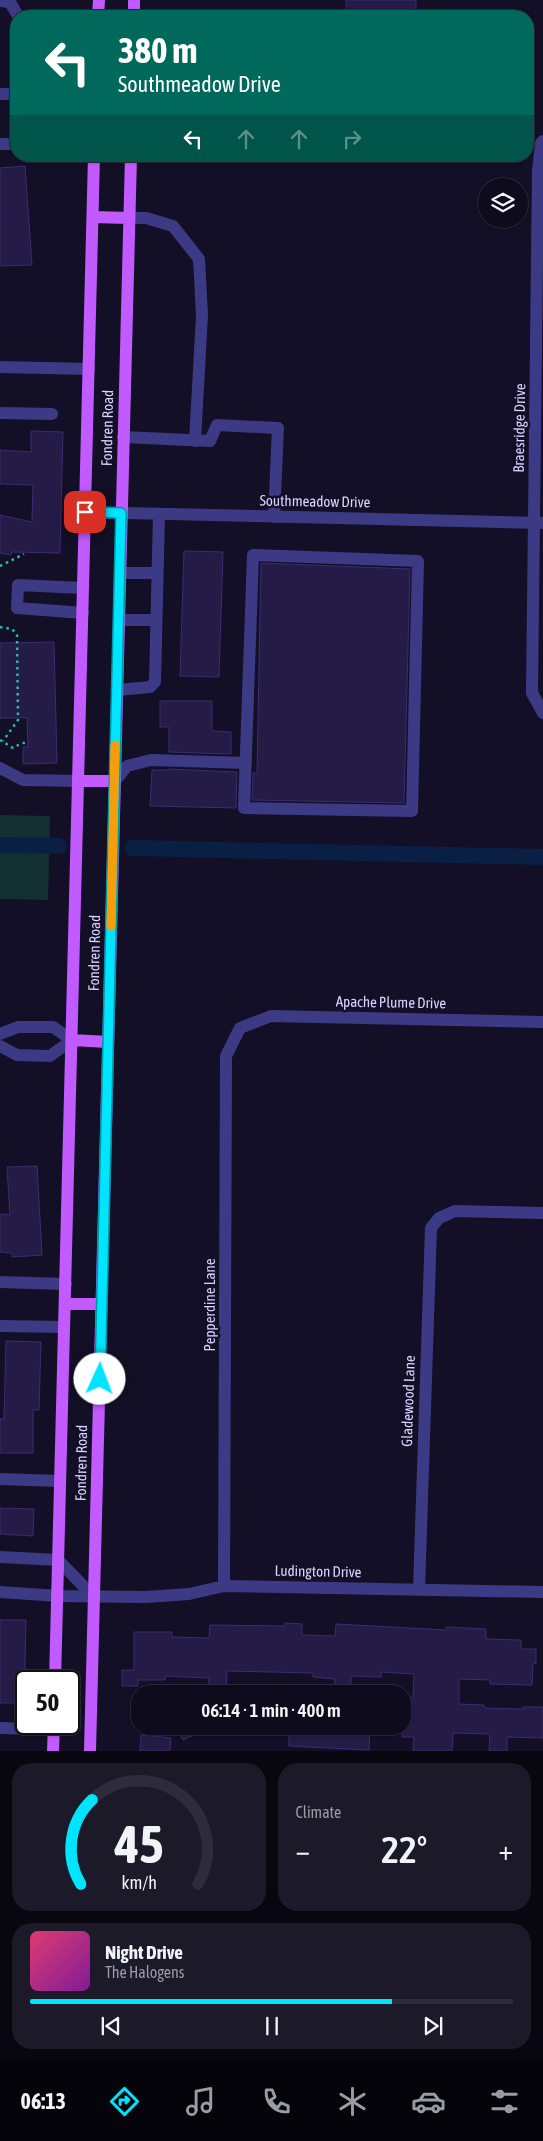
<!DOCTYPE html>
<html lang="en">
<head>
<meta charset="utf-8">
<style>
	body { margin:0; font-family:"Asap Condensed",sans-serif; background:#1c1929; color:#f1f3f6; height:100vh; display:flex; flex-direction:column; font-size:19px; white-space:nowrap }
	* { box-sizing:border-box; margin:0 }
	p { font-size:16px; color:#9b9ba3 }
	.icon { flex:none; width:28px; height:28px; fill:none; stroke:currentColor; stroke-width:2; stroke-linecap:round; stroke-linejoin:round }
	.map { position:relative; height:1751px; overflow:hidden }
	.side { display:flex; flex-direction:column; gap:12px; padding:12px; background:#08060f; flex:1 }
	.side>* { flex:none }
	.top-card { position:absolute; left:10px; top:10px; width:524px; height:152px; border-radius:20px; box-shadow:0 1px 4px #0004,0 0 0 1px #2e2b3b; background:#00695c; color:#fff; overflow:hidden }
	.buttons { position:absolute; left:478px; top:178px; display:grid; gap:10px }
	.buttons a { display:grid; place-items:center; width:50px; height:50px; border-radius:50%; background:#0e0b1c; box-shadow:0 1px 4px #0004,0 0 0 1px #2e2b3b; font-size:25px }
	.speed { position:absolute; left:15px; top:1670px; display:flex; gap:10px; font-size:25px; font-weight:700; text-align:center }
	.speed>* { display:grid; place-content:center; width:65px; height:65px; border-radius:50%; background:#0e0b1c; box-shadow:0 1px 4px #0004,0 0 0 1px #2e2b3b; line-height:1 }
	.speed .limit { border:2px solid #111; border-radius:8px; background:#fff; color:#111 }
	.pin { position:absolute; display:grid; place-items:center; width:42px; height:42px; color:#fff; margin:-21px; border-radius:10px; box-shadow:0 2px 8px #0006 }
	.me { position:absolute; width:55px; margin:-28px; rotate:2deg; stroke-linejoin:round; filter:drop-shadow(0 0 4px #0008) }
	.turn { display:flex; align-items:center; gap:18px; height:105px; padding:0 25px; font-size:22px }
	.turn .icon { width:65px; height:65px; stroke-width:2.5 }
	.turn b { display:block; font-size:35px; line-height:42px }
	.lanes { display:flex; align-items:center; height:48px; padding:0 25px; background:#0003; justify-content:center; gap:25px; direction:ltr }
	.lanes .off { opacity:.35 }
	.big { font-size:38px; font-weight:600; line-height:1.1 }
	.side .widget { flex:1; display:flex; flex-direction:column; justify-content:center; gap:8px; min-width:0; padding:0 18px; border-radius:20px; background:#1c1929 }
	.side .dial { align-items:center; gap:0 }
	.dial svg { height:130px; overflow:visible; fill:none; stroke:#2e2b3b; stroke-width:7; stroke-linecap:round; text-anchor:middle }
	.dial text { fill:#f1f3f6; stroke:none }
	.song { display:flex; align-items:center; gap:15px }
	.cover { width:60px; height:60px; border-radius:8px; background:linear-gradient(135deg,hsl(340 70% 55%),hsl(290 70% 35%)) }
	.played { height:5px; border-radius:2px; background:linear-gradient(90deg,#00e5ff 75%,#2e2b3b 75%) }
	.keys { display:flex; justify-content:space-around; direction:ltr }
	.heat { display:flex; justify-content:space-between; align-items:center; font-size:28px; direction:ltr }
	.side .tiles { flex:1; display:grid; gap:12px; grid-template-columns:1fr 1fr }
	.widget:last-child { grid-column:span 2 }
	.trip { position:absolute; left:131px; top:1685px; width:280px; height:50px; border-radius:20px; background:#0e0b1c; box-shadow:0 1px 4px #0004,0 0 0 1px #2e2b3b; font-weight:600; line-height:50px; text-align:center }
	.tab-bar { display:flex; height:80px; justify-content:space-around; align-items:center; background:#06040b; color:#9b9ba3 }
	.tab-bar .icon { width:35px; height:35px }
	.tab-bar .active { color:#00e5ff }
	.tab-bar b { font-size:22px; color:#f1f3f6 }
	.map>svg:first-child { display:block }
	.green { fill:#12302f }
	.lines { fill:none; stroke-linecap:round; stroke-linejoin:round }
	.canal { stroke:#0a1f44; stroke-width:16 }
	.building { fill:#241b47; stroke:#3b2d73 }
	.path { stroke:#2fb8b0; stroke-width:2.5; stroke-dasharray:2.5 4; stroke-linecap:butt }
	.minor { stroke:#3d3a85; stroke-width:12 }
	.major { stroke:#c25bff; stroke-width:12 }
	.route-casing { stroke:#0095a6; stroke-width:12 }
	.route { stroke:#00e5ff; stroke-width:9 }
	.slow { stroke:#f59e0b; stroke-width:9 }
	.labels { text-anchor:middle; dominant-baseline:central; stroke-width:5; stroke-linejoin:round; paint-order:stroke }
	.street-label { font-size:15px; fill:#d9d4ff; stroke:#130f26 }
</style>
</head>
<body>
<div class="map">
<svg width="543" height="1751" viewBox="0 0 543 1751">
	<rect width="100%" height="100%" fill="#130f26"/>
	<!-- green -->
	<path class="green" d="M0 815 50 816 48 900 0 899Z"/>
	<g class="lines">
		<!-- canal -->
		<path class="canal" d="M0 845 59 846
			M132 848 543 857"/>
	</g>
	<!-- building -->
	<path class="building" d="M346 0H416V12L346 11Z
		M25 166 32 265 0 266V168Z
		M31 431 63 432 60 553 12 552 11 555 0 553V515L32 522 33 485 0 484V450L31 452Z
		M184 551 223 552 219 677 180 676Z
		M261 563 410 569 404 803 252 800 253 773H257Z
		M54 642 57 763 23 764V747H28L27 718H0V643Z
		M160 701H212V731L231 732V754L169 752V727H160Z
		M168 769 237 772 236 808 150 806 152 770H168Z
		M37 1166 42 1255 12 1257V1253L0 1252V1214L10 1215 7 1167Z
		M6 1341 41 1342 39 1410H33V1453H0V1419H4Z
		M0 1508 34 1509 33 1536 0 1534Z
		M0 1620H26L24 1703H0Z
		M285 1623 302 1624V1635L335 1636 336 1624 446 1630V1627L486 1629V1639L521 1640V1649H536V1663L533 1664 532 1685 490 1684V1680L459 1679V1704L484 1705V1708L523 1709V1707H543V1738L507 1737V1751H489L490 1734 453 1733 452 1751H413L414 1737H402V1697L413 1698 414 1674 381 1672V1677L351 1676V1694H334L335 1679 313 1677V1673L227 1671 226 1694H208L209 1678 165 1676V1680H138V1686H122V1670H134V1632H172V1637L209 1638 210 1625 285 1626Z
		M176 1726H214L183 1740Z
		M289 1726H370L369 1750 289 1746Z
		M141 1735 171 1738 170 1751H140Z"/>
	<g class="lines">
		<!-- path -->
		<path class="path" d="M0 566 24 554
			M0 627 12 629 17 635 18 720 3 741
			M0 740 13 748 22 743H26"/>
		<!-- minor -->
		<path class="minor" d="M0 1 10 2 18 16
			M0 94H16
			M543 141 541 143 538 171 532 693 543 713
			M0 144H16
			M129 218H146L173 226 199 259 202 315 195 441
			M0 367 89 369
			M0 413 52 414
			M123 437 210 441 217 425 278 428 274 517
			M85 512 543 523
			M253 555 418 561 412 811 244 808Z
			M120 573H157
			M83 613 17 608 18 585 83 588
			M119 620H156
			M117 690 150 687 155 682 159 514
			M0 768 23 780 78 781
			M115 781 127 766 151 760 246 763
			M0 1034 18 1027H53L72 1040 50 1056 17 1055 0 1046
			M0 1282 66 1284
			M0 1326 64 1327
			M0 1479 60 1481
			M0 1557 58 1560 94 1597
			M224 1586 226 1056 240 1028 271 1016 543 1022
			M419 1589 431 1228 439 1218 455 1211 543 1213
			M0 1592 58 1596 146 1597 189 1594 224 1586 543 1592
			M0 1728 54 1730"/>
		<!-- major -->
		<path class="major" d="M98 16 99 0
			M134 16V0
			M93 217 129 218
			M78 781H115
			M72 1040 108 1042
			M65 1304H101
			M55 1681 94 156
			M53 1751 54 1724
			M90 1751 131 156"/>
	</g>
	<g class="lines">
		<!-- route casing -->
		<g class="route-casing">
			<path id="route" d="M85 512 121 513 100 1379"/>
		</g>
		<!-- route -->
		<use href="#route" class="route"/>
		<!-- slow -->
		<path class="slow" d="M111 926 115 745"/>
	</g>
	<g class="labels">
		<!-- street labels -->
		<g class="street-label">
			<text transform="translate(107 428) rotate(-89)">Fondren Road</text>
			<text transform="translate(519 428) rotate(-89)">Braesridge Drive</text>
			<text transform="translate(315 501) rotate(1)">Southmeadow Drive</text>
			<text transform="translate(94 953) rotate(-89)">Fondren Road</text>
			<text transform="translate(391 1002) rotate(1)">Apache Plume Drive</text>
			<text transform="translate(209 1305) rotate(-90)">Pepperdine Lane</text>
			<text transform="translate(408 1401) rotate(-88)">Gladewood Lane</text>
			<text transform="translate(81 1463) rotate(-89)">Fondren Road</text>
			<text transform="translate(318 1571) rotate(1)">Ludington Drive</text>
		</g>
	</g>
</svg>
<div class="buttons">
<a><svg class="icon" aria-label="layers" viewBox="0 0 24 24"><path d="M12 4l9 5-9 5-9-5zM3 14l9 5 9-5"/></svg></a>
</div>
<div class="speed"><div class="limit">50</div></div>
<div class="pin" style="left:85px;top:512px;background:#d93025"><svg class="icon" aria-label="arrive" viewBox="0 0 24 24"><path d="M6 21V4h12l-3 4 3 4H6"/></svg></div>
<svg class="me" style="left:100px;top:1379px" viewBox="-20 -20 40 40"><circle r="19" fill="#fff"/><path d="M0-13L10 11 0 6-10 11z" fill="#00e5ff"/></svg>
<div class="trip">06:14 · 1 min · 400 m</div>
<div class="top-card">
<div class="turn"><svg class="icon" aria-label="left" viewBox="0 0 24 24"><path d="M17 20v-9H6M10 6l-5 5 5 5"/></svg><div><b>380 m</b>Southmeadow Drive</div></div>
<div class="lanes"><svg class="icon" aria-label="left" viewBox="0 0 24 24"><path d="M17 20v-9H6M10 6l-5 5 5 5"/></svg><svg class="icon off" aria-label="ahead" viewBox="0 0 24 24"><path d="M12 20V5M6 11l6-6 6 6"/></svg><svg class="icon off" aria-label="ahead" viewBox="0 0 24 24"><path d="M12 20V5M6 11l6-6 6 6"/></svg><svg class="icon off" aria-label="right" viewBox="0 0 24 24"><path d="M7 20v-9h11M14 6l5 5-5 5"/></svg></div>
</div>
</div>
<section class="side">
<div class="tiles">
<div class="widget dial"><svg viewBox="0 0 100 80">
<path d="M14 69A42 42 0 1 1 86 69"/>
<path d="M14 69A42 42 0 0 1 21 17" stroke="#00e5ff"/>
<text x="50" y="56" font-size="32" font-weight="700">45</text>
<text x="50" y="72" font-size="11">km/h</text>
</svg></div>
<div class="widget"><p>Climate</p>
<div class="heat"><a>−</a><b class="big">22°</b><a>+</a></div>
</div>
<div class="widget">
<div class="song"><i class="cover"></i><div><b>Night Drive</b><p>The Halogens</p></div></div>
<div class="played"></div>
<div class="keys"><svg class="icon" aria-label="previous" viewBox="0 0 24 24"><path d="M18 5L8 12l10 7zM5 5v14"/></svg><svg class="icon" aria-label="pause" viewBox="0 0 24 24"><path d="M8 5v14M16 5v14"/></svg><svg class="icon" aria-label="next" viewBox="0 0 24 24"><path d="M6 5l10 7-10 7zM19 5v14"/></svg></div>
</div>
</div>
</section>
<nav class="tab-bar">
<b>06:13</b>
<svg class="icon active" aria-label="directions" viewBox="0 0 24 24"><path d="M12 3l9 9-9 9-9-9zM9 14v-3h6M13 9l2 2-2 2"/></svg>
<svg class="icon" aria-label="music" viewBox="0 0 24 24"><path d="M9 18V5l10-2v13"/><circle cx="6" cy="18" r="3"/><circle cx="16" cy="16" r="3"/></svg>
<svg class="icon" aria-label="phone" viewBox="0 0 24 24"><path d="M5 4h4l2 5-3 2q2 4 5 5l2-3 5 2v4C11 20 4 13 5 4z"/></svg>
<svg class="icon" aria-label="climate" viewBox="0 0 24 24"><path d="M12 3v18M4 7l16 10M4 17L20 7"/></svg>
<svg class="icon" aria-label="car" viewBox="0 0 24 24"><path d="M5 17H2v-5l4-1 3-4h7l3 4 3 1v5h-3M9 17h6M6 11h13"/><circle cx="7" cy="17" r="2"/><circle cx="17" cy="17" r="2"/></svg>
<svg class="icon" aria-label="filters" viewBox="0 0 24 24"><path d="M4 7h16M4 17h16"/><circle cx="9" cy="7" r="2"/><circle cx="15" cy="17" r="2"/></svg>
</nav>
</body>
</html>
